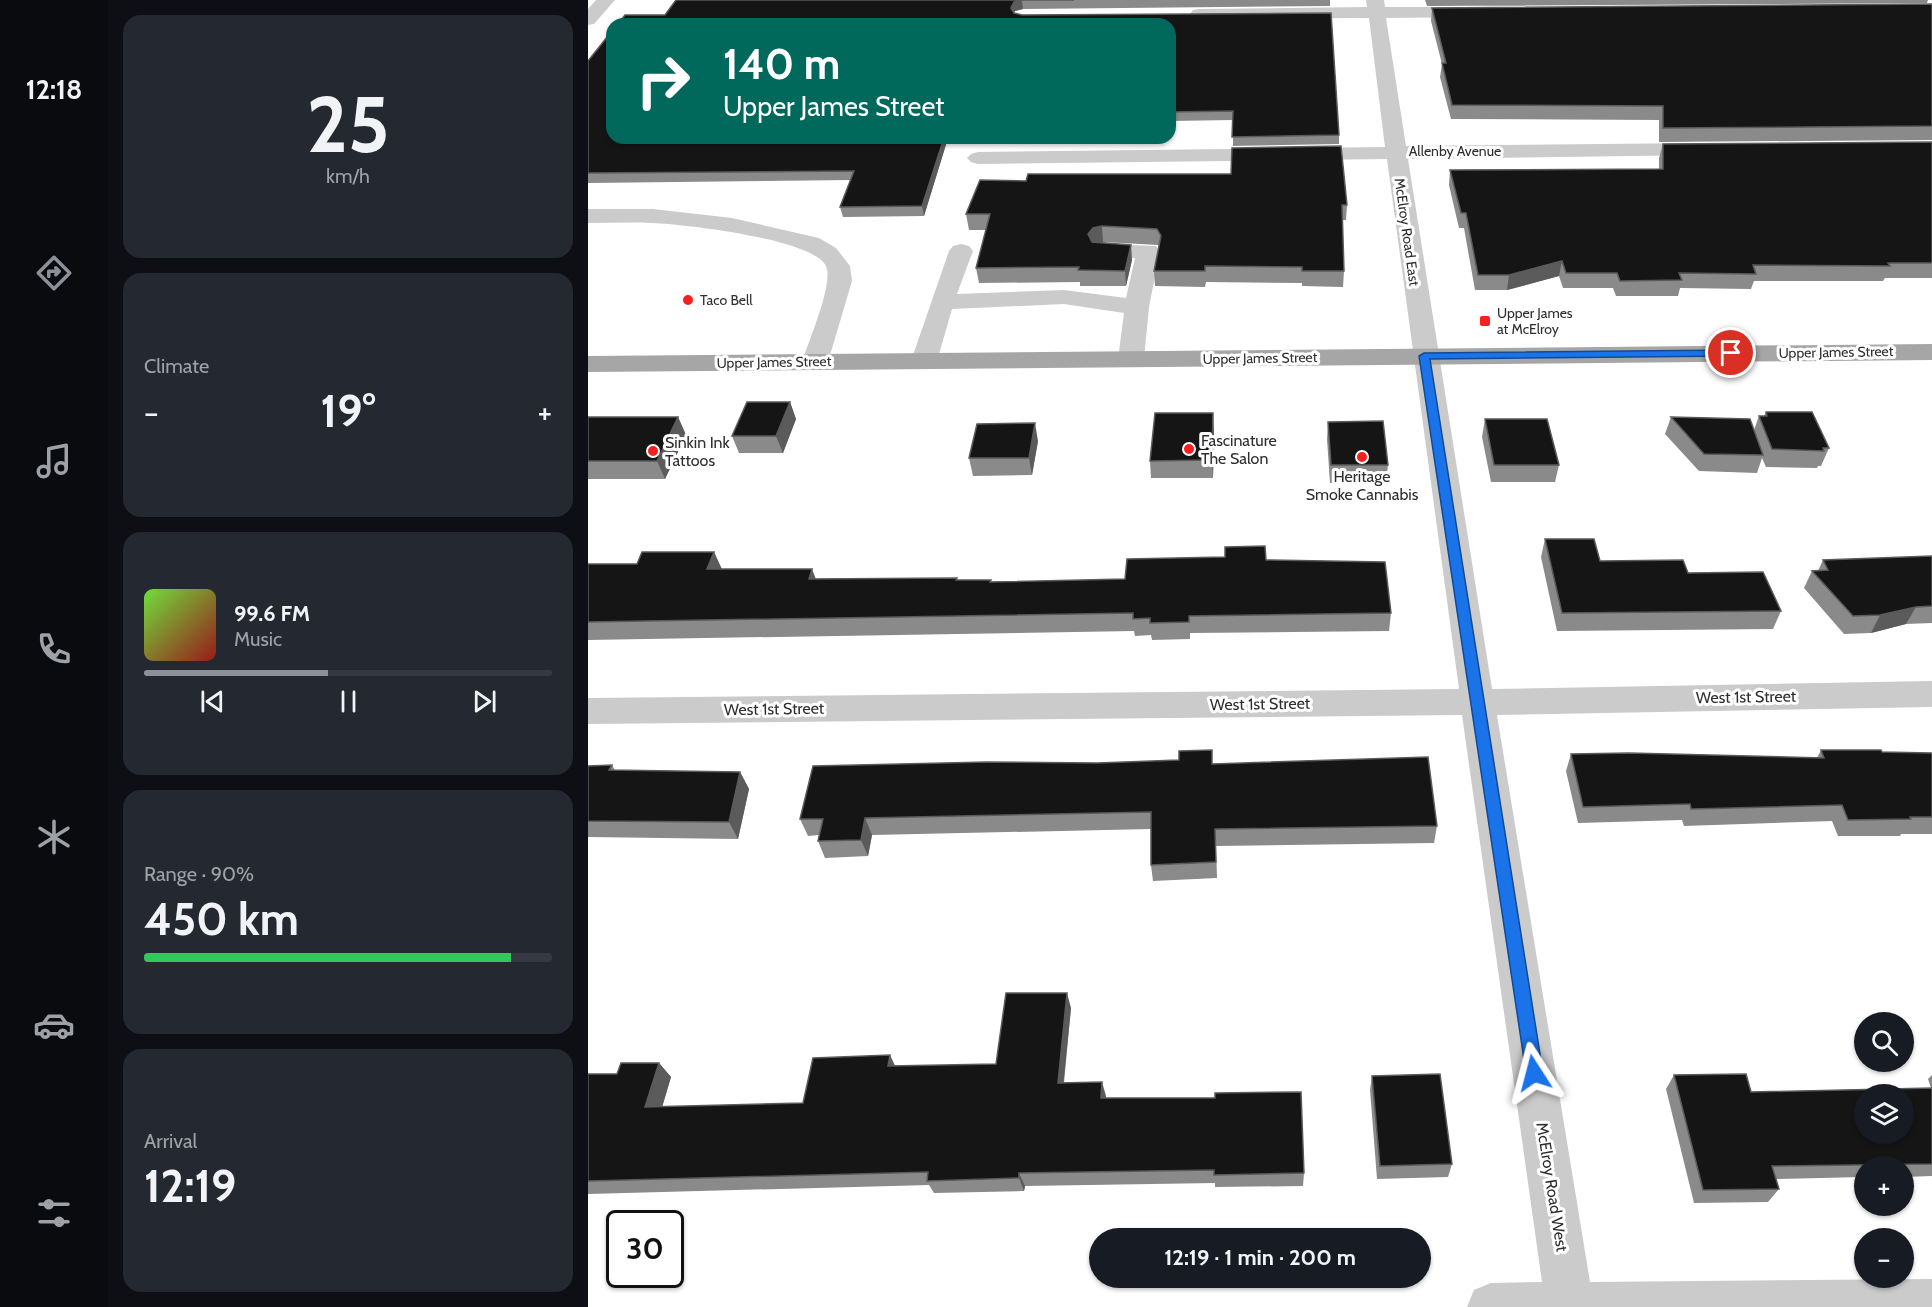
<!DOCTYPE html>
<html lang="en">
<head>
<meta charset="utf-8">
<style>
	body { margin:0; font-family:Cabin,sans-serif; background:#242831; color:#f1f3f6; height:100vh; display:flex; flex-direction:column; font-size:22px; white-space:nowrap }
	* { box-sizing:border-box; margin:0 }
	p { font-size:20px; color:#9ea1a6 }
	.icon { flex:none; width:33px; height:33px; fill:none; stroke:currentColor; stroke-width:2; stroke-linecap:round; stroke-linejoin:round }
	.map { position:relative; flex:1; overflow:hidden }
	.sheet { display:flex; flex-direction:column; gap:15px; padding:15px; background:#0d0f14; width:480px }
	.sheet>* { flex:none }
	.top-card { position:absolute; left:18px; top:18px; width:570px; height:126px; border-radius:18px; box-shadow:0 2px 4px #0004; background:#00695c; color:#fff; overflow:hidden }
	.controls { position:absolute; left:1266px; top:1012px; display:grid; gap:12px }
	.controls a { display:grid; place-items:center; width:60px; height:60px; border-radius:50%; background:#171b24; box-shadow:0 2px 4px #0004; font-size:30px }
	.speed { position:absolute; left:18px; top:1210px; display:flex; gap:12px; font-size:30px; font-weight:700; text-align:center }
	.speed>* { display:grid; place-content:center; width:78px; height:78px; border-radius:50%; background:#171b24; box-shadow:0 2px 4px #0004; line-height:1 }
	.speed .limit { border:3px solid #111; border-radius:9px; background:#fff; color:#111 }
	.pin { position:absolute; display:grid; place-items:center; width:51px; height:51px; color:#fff; margin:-26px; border:3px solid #fff; border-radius:50%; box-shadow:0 2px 6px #0007 }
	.me { position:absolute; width:66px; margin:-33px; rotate:351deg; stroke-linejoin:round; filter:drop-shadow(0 0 4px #0008) }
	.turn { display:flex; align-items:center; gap:21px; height:126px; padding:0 18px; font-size:27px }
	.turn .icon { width:78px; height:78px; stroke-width:2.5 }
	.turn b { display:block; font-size:42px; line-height:51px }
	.big { font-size:45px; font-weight:700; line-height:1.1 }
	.sheet .card { flex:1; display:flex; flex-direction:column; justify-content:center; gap:9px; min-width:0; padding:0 21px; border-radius:18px; background:#242831 }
	.sheet .dial { align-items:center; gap:0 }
	.dial b { font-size:78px; line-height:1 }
	.song { display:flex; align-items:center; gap:18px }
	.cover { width:72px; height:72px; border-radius:9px; background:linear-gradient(135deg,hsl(100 70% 55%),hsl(0 70% 35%)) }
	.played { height:6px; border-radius:3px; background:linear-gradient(90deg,#8c9099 45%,#363941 45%) }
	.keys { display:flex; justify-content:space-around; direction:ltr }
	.heat { display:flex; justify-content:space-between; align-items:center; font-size:33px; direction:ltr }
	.charge { height:9px; border-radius:4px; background:linear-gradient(90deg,#34c759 90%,#363941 0) }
	.trip { position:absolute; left:501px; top:1228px; width:342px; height:60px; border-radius:30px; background:#171b24; box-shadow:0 2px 4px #0004; font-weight:700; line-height:60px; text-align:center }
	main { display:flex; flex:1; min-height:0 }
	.tabs { display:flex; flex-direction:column; width:108px; justify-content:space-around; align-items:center; background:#090b0e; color:#9ea1a6 }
	.tabs .icon { width:42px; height:42px }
	.tabs .on { color:#8c9099 }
	.tabs b { font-size:27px; color:#f1f3f6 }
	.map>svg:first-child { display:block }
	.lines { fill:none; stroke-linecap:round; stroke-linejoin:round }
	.minor { fill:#cbcbcb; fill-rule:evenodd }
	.major { fill:#a6a6a6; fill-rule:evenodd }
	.wall { fill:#8a8a8a }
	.shaded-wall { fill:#5b5b5b }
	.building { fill:#151515; stroke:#5b5b5b; stroke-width:1.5; fill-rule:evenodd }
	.route { fill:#1a73e8; stroke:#114b97; stroke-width:1.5 }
	.poi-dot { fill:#f71f1f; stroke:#fff; stroke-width:2 }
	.labels { text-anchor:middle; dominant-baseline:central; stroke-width:6; stroke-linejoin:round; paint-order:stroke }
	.far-street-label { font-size:14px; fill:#2e2e2e; stroke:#fff }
	.far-poi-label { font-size:14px; fill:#2e2e2e; stroke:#fff; text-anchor:start }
	.poi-label { font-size:16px; fill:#2e2e2e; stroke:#fff; text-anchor:start }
	.street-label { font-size:16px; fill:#2e2e2e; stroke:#fff }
</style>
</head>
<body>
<main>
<nav class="tabs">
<b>12:18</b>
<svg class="icon on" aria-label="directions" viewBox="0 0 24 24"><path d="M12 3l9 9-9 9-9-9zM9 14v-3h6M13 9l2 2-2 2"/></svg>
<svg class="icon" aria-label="music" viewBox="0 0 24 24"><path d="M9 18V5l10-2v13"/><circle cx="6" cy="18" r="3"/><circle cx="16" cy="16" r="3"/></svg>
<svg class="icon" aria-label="phone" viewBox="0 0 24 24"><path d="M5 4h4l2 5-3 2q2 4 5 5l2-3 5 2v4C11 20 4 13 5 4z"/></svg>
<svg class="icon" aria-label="climate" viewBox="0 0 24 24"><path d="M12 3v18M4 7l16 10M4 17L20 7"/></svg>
<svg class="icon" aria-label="car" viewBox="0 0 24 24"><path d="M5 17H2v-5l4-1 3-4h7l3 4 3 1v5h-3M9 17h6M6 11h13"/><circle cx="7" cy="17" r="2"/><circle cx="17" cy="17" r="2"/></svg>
<svg class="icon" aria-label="filters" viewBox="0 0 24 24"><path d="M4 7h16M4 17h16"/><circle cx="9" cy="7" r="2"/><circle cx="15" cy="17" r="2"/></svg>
</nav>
<section class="sheet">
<div class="card dial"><b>25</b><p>km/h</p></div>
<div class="card"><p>Climate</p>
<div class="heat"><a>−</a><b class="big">19°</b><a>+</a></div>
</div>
<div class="card">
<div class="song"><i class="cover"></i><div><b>99.6 FM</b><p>Music</p></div></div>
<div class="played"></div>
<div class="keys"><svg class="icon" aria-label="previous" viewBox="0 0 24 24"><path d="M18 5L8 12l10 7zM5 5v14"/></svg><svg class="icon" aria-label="pause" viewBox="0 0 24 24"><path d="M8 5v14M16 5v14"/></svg><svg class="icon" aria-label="next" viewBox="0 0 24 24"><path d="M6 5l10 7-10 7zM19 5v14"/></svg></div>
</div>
<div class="card"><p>Range · 90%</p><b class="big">450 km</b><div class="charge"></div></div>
<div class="card"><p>Arrival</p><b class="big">12:19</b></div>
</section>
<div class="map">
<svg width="1344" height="1307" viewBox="0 0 1344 1307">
	<rect width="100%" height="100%" fill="#fff"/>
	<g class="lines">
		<!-- minor -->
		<path class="minor" d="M8 0H27L6 24 0 25V9Z
			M778 0H796L797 7H889L895 8 898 12 895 16 889 17 798 18 818 146 1117 143 1124 145 1127 149 1124 153 1117 155 820 159 904 689 1344 681V707L909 715 1002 1282 1344 1279V1307H879L886 1290 903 1283 954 1282 874 715 0 724V698L871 689 799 159 390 164 383 162 379 158 383 154 390 152 797 147 781 18 611 19 605 18 602 14 605 10 611 9 779 7Z
			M0 209H65L144 218 231 238 248 248 262 266 264 281 240 362 236 368 227 370 218 368 214 362C220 342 246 284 238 266 225 239 95 224 64 223 43 222 21 223 0 223Z
			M373 244 381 246 385 251 369 294 476 290 538 298 547 258 507 256 503 251 507 246 515 244 568 246 572 251 561 307 556 359 552 365 543 367 534 365 530 359 536 313 476 304 364 309 349 361 345 367 336 369 327 367 323 361 361 251 365 246Z"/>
		<!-- major -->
		<path class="major" d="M1344 344V360L0 372V356Z"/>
	</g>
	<!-- wall -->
	<path class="wall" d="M88 0H742V6L435 9 427 11 426 13 434 15 743 13 751 135V144L645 146V120L582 121V24H30L37 15H77Z
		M837 0H1340L1339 3 839 6Z
		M1344 4V140L1071 142V120L863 119 852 77 854 64 843 21 844 8Z
		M0 61 360 138 336 216 255 217 252 207 263 180 0 183Z
		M1344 142V278H1297L1295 281H1166L1163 289 1092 288 1090 296H1028L1025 288H975L971 276 919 290H887L876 228H871L861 185 862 170 1071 169V158L1075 144Z
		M759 205 758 220H754L756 271 755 287 714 286V283L618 282 617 287 567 286 566 271 571 247 570 245 515 242H512L544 260 538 286H492V282L391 283 388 268 398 230H381L378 214Z
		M202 402 208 419 195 453H151L144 436Z
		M1178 412 1241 448 1233 466H1230L1229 468 1178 467 1174 458 1169 473 1111 471 1077 434 1083 417 1166 430 1171 416H1176Z
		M0 417H90L98 435 77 479H0Z
		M897 419 971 465 967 482H903L894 437Z
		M740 422 800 465 798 482 742 483 739 439Z
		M626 430 625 478H563L562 461Z
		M450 441 444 475 385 476 381 458Z
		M957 539 1012 561 1193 611 1185 629 969 631 953 557Z
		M126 552 134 569 228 579 369 578V580H403V582L537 579 678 560 803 613 801 631 602 633V639L564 640 563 635 547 636 546 631 0 640V564H49Z
		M1344 556V623L1318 624 1283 633 1256 634 1216 588 1224 571H1230L1235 560Z
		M1233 750 1344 753V834H1313L1312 836H1250L1244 821 1096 826 1094 820 990 823 978 771 983 754 1229 758Z
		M624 764 849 826 846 843 628 846 629 878 565 881 563 865V829L284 835 280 856 237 858 230 841 231 835 220 836 212 819Z
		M24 765 27 770 152 772 161 789 150 839 0 837V766Z
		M483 1008 476 1083 518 1096 517 1098 716 1173 715 1186 627 1187V1183L437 1186 436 1191 346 1193 341 1185 0 1194V1074H29L71 1063 83 1077 74 1107 215 1103 307 1066 408 1064Z
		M1086 1075 1163 1092 1343 1088 1340 1079 1344 1075V1176L1316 1177V1167H1276V1177L1188 1179 1191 1189 1180 1202 1106 1203 1078 1089Z
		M784 1076 864 1164 860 1177 789 1179 782 1090Z"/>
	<!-- shaded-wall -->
	<path class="shaded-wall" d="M434 0 435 9 427 11 424 16 423 8 426 2Z
		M356 138H360L336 216 334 206Z
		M514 226 515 242 506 244 501 250 500 234 505 228Z
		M543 245 544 260 538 286 537 271Z
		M974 261 971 276 919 290 921 275Z
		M202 402 208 419 195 453 188 436Z
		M625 413 626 430 625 478 624 460Z
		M90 417 98 435 77 479 69 461Z
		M447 423 450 441 444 475 441 458Z
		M126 552 134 570 119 569Z
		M224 569 231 587 221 579Z
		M1328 607 1318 624 1283 633 1292 615Z
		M152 772 161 789 150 839 141 822Z
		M277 818 284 835 280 856 273 840Z
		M479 993 483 1008 474 1097 470 1083Z
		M302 1055 309 1070 300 1066Z
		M71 1063 83 1077 70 1121 57 1107Z
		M514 1082 518 1096 517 1112 513 1098Z
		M431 1173 437 1186 436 1191 431 1178Z"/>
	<!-- building -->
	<path class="building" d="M88 0H486H434L426 2 423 8 426 13 434 15 743 13 751 135 644 137 645 111 582 112V24H30L37 15H77Z
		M1344 4V126L1075 128V106L864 105 854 63H858L844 8Z
		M24 31V138H356L334 206 252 207 266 171 0 173V61Z
		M1344 142V263H1300L1302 266 1165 265 1168 274 1091 273 1094 280 1032 281 1029 273H978L974 261 921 275H890L878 213H873L862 170 1075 169V144Z
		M753 146 759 205H754L756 271H714V267L617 266V271H566L573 236 569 229 514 226 505 228 500 234 504 242 543 245 537 271 490 270 491 267 388 268 402 214H378L392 180 438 181 440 174H643L644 148Z
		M159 402H202L188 436H144Z
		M1178 412H1224L1241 448H1235L1236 451 1184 449 1171 416H1179Z
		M567 413H625L624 460 562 461Z
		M0 417H90L69 461H0Z
		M1083 417 1162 419 1175 455 1116 454Z
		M897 419H959L971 465H906Z
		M795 421 800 465H743L740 422Z
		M447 423 441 458H381L389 424Z
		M957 539H1006L1012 561 1095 560 1100 573 1175 572 1193 611 974 613Z
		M677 546 678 560 797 562 803 613 601 616V622L562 623V618L545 619V613L0 622V564H49L54 552H126L119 569H224L221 579 369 578 368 580H403L402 582 537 579 539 559 637 557V547Z
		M1344 556V606L1328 607 1292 615 1265 616 1224 571 1240 570 1235 560Z
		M624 750V764L840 757 849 826 627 829 628 862 563 865V812L277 818 273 840 230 841 235 819H212L225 766 399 762 509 763 591 760V751Z
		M1233 750H1293L1294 752 1344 753V817H1322L1323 819 1260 820 1254 805 1103 809 1102 804 995 807 983 754 1041 753 1236 758Z
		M24 765 21 770 152 772 141 822 0 821V766Z
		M418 993H479L470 1083 514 1082 513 1098H627V1093L713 1092 716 1173 626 1175V1170L431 1173V1178L339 1181 340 1172 0 1181V1074H29L33 1063H71L57 1107 215 1103 225 1058 302 1055 300 1066 408 1064Z
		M852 1074 864 1164 792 1166 784 1076Z
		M1158 1074 1163 1092 1344 1088V1164L1184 1166 1191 1189 1115 1190 1086 1075ZM1276 1095H1316V1134H1276Z"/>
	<!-- route -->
	<path class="route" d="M1143 350 1147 351V356L842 359 955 1073 953 1079 946 1081 940 1079 938 1073 831 356 836 353Z"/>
	<!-- markers -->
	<g class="poi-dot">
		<circle cx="100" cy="300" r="6"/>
		<rect x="891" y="315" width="12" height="12" rx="3"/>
		<circle cx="601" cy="449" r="6"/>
		<circle cx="65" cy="451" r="6"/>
		<circle cx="774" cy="457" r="6"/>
	</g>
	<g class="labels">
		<!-- far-street labels -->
		<g class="far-street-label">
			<text x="867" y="151">Allenby Avenue</text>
			<text transform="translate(819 232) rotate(82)">McElroy Road East</text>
			<text transform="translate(1248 352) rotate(-1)">Upper James Street</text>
			<text transform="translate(672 358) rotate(-1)">Upper James Street</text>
			<text transform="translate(186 362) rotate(-1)">Upper James Street</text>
		</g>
		<!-- far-poi labels -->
		<g class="far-poi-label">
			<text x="112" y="300">Taco Bell</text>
			<text x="909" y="313">Upper James<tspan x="909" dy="16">at McElroy</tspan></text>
		</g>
		<!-- poi labels -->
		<g class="poi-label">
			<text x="613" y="440">Fascinature<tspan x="613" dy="18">The Salon</tspan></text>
			<text x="77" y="442">Sinkin Ink<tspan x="77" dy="18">Tattoos</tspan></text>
			<text x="774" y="476" text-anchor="middle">Heritage<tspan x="774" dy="18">Smoke Cannabis</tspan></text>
		</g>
		<!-- street labels -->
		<g class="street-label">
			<text transform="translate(1158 697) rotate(-1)">West 1st Street</text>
			<text transform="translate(672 704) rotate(-1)">West 1st Street</text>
			<text transform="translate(186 709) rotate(-1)">West 1st Street</text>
			<text transform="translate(964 1187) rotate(81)">McElroy Road West</text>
		</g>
	</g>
</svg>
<div class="controls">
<a><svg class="icon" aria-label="search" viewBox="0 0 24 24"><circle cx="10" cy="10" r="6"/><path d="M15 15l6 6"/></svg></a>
<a><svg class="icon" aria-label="layers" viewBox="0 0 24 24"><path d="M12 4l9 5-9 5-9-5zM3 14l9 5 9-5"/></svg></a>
<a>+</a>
<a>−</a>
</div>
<div class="speed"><div class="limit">30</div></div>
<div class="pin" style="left:1143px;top:353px;background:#d93025"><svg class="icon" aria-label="arrive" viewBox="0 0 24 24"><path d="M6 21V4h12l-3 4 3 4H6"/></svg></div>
<svg class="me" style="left:946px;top:1073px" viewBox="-20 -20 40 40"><path d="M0-17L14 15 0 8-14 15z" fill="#1a73e8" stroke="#fff" stroke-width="4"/></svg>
<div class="trip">12:19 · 1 min · 200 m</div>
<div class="top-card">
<div class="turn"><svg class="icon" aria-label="right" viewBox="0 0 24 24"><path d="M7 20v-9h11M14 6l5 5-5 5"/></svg><div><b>140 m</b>Upper James Street</div></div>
</div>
</div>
</main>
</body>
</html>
